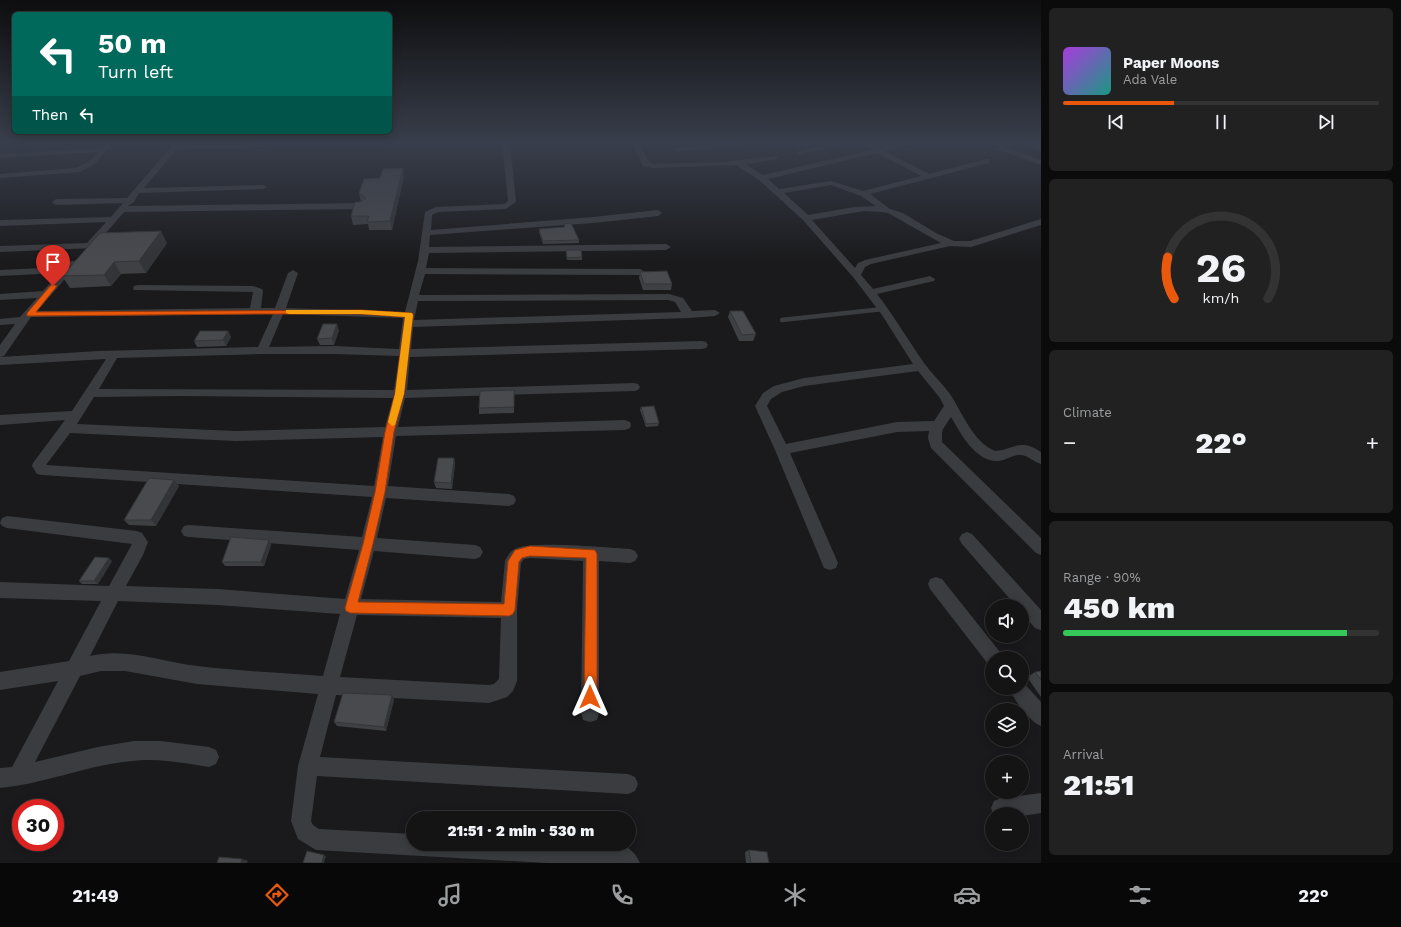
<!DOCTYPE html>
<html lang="en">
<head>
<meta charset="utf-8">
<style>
	body { margin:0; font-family:"Work Sans",sans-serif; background:#212122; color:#f1f3f6; height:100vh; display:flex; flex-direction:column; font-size:15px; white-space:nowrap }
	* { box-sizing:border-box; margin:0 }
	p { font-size:13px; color:#9d9ea0 }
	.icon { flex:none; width:22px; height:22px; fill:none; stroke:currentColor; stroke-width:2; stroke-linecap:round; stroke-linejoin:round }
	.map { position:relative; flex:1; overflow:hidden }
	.details { display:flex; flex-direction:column; gap:8px; padding:8px; background:#0b0b0c; width:360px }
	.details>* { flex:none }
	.hud { position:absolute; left:12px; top:12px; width:380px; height:122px; border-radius:6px; box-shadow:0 2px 10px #0003,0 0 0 1px #333334; background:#00695c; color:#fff; overflow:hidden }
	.controls { position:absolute; left:985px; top:599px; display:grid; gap:8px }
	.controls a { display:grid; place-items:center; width:44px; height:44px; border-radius:50%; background:#141415; box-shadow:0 2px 10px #0003,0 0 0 1px #333334; font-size:20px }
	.speed { position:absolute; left:12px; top:799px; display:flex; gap:8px; font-size:20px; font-weight:700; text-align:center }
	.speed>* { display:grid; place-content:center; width:52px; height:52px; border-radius:50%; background:#141415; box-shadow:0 2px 10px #0003,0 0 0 1px #333334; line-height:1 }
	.speed .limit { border:6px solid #d22; background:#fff; color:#111 }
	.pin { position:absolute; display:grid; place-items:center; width:34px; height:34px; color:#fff; margin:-41px -17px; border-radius:50% 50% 50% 0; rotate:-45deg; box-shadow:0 0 4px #0007 }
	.pin .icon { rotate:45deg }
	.me { position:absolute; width:44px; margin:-22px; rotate:0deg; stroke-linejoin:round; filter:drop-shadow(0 0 3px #0008) }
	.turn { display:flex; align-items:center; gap:14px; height:84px; padding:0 20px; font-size:18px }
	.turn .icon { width:52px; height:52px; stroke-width:2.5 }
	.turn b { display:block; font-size:28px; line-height:34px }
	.then { display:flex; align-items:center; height:38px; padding:0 20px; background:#0003; gap:8px; font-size:15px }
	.big { font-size:30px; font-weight:800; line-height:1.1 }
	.details .card { flex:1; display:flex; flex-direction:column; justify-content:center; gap:6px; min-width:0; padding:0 14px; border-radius:6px; background:#212122 }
	.details .dial { align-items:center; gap:0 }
	.dial svg { height:104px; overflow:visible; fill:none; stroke:#333334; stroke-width:7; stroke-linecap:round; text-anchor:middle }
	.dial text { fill:#f1f3f6; stroke:none }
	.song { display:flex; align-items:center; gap:12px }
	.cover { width:48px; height:48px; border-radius:6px; background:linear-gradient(135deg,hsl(280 70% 55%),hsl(170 70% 35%)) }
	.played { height:4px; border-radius:2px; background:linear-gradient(90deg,#ea580c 35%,#333334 35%) }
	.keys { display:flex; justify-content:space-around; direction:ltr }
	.heat { display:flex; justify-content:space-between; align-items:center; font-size:22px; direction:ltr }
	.charge { height:6px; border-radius:3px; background:linear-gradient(90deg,#34c759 90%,#333334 0) }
	.trip { position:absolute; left:406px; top:811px; width:230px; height:40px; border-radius:20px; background:#141415; box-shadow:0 2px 10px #0003,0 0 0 1px #333334; font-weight:800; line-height:40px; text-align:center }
	.menu { display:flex; height:64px; justify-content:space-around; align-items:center; background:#080808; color:#9d9ea0 }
	.menu .icon { width:28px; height:28px }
	.menu .active { color:#ea580c }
	.menu b { font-size:18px; color:#f1f3f6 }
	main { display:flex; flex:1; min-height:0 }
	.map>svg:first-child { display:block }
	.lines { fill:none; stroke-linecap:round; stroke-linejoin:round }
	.lane { stroke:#3b3c40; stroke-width:4.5 }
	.street { fill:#3b3c40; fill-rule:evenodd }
	.wall { fill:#3f4043 }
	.shaded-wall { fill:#333437 }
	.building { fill:#494a4e; stroke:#333437 }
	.route { fill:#ea580c; stroke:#983908 }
	.slow { fill:#f59e0b }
</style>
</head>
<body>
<main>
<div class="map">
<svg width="1041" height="863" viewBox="0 0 1041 863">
	<rect width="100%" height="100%" fill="#1a1a1c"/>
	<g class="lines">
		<!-- lane -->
		<path class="lane" d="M782 320 883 309"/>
		<!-- street -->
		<path class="street" d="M106 142H113L95 164 80 172 0 178V174L76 168 90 161 98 152 0 158V154L102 148Z
			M175 142H182L181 145 263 143 267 145 263 147 177 149 144 188 263 185 267 187 263 189 139 193 134 202 128 206 362 203 366 206 362 209 124 212 93 248 0 252V246L87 243 106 222 0 226V220L111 217 123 203 56 205 52 202 56 199 127 198Z
			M502 142H510L516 202 506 209 438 212 432 215 431 230 593 217 658 210 662 213 658 216 593 223 430 235 429 247 666 244 671 247 666 250 429 253 426 268 640 269 645 272 640 275 425 274 419 295 669 294 683 298 692 311 715 310 720 313 715 316 689 318 413 327 411 349 702 341 706 342 708 345 706 348 702 349 410 357 407 390 634 383 638 384 640 387 638 390 634 391 405 398 398 427 625 420 630 422 631 425 630 428 625 430 396 436 388 486 509 494 514 496 516 500 514 504 509 506 386 498 377 538 475 545 480 547 483 552 480 557 475 559 374 551 361 599 501 602 505 561C507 557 510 551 515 549 531 540 608 548 630 549L635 551 638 556 635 561 630 563 599 561V713L597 720 590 722 583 720 581 713 583 561 530 558 524 559 521 563 517 610V681L513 691 507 697 489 703 336 695 320 757 628 774 635 777 638 784 635 791 628 794 317 776 311 821 313 825 319 829 413 834V844H619C630 848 635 852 640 863H547L316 850 298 839 291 821 298 766 318 694 197 684 125 671H101L80 676 35 762 98 747 134 741H161L209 747 216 750 219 757 216 764 209 767C183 763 158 758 132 761 87 765 44 784 0 788V768L12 767 58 681 0 690V672L69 661 101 601 0 598V582L109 586 132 544 7 528 2 526 0 523 2 518 7 516 137 531 142 533 148 542 143 555 126 586 217 589 345 599 359 550 189 537 184 536 181 531 184 526 189 525 362 537 372 497 42 475 37 474 32 466 33 463 65 420 0 425V415L72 411 106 359 0 365V357L99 351 258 347 273 314 31 317 4 356 0 357V345L15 324 0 325V319L20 317 37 298 0 300V294L43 291 59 273 0 276V270L65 267 71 261H77L79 263 77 265 37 311 250 308 253 292 134 290 133 288 134 286 138 285 253 286 262 289 263 291 261 308H275L288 273 293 270 298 273 286 308 405 312 418 261 425 212 436 207 504 204 508 201ZM668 300 675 302 681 312 414 320 418 301ZM283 314 403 318 399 349 334 346 269 347ZM261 354H334L399 356 394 390 99 389 117 358ZM181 396 393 398 385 427 235 431 77 424 94 397ZM70 433 235 441 383 437 374 486 46 465ZM118 601 217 605 340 614 323 676C281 673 239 671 198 666 162 662 126 647 90 656ZM357 615 501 618 499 679 494 684 489 685 340 677Z
			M631 142H638L649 162 654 164 723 162 777 156 778 158 774 160 745 164 763 175 871 150 859 142H868L879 148 901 142H915L885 151 929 174 986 159H989V163L870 194 890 209 903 213 936 233 954 241H970L1041 219V225L971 247 950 246 871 264 865 267 861 275 873 289 930 276 935 279 934 281 877 294C894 316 908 340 924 363 932 374 942 383 950 394 962 412 973 442 995 451 1015 449 1020 438 1041 452V464C1034 462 1029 456 1021 455 1013 454 1006 461 997 461 975 461 961 434 951 417L943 429 942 433V442L1041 538V555L1036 553 931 448 928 438 929 431 897 432 790 453 838 563 836 568 830 570 824 568 775 450 755 406 763 393 774 386 804 378 913 364 882 315 853 277 803 220 759 180 736 165 654 168 643 166ZM877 153 921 176 863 191 831 181 779 189 768 179ZM831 185 861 196 876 206 854 207 808 215 784 193ZM864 211 882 212 888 213 941 243 865 260 858 263 855 268 812 220ZM918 371 940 398 944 406 934 421 897 422 786 444 767 406 771 399 782 392 804 386Z
			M724 142 742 143 738 145 677 152 673 150 677 148Z
			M836 142H850L801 155 797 153 798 151Z
			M1006 142H1018L1006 147 1041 160V165L999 150V144Z
			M1021 142H1031L1041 146V151Z
			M967 532 972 534 1041 610V630L1035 628 1022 613V606H1016L962 544 959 539 962 534Z
			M936 577 942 579 1000 652 1003 658H992V666L988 664 930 589 928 584 930 579Z
			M1022 681 1041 702V726C1030 722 1014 700 1009 688H1022Z
			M1041 793V813L1022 816V814H993L991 808 994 801 1001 798Z"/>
	</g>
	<!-- wall -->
	<path class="wall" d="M404 176 392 230H369L368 224 353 225 351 216 361 202 359 193 380 178Z
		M564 224 579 240V243L543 244 539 232V229L564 227Z
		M167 243 146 273 121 274 111 286 70 288 62 276Z
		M566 250 582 257V260H567Z
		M640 272 672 284 671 290H643L639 278Z
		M730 311 756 334 753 341H739L728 317Z
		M339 330 334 345H320L317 339Z
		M228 331 231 337 226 346 197 347 194 341Z
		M514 390V413L479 414V408Z
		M641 407 659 423 658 426 646 427 640 410Z
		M454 458 455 464 452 489 436 488 434 482Z
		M174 480 179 486 156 526 129 525 124 520Z
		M269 540 271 545 264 566H225L222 562Z
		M112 561 98 584H82L79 581Z
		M1041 671V697L1027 677 1035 672Z
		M392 695 394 700 386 731 337 726 334 722Z
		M749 850 769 863H746L745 852Z"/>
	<!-- shaded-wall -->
	<path class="shaded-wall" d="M403 168 404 176 392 230 390 221Z
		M161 231 167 243 146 273 139 261Z
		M114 262 121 274 111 286 104 275Z
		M337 324 339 330 334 345 332 338Z
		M228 331 231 337 226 346 223 340Z
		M454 458 455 464 452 489 451 483Z
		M174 480 179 486 156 526 151 520Z
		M269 540 271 545 264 566 261 562Z
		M109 558 112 561 98 584 94 581Z
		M392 695 394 700 386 731 384 727Z
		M324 855 326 856 324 863H322Z
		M242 859 248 861 247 863H241Z"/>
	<!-- building -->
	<path class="building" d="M403 168 390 221 367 222 369 216H351L355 202H361L366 198 359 193 364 179 380 178 383 169Z
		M571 223 579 240 543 241 539 229 565 227 564 224Z
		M161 231 139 261 114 262 104 275 62 276 100 233Z
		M566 250H581L582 257 567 258Z
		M667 271 672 284H644L640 272Z
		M730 311H743L756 334 742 335Z
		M323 324H337L332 338 317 339Z
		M200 331H228L223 340 194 341Z
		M514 390V407L479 408 480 391Z
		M654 406 659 423 646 424 641 407Z
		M438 458H454L451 483 434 482Z
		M149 478 174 480 151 520H124Z
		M231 537 269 540 261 562H222Z
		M95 557 109 558 94 581H79Z
		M1041 671V680L1035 672Z
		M343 693 392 695 384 727 334 722Z
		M749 850 767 852 769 863H751Z
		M307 851 324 855 322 863H303Z
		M219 857 242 859 241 863H217Z"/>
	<!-- sky -->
	<linearGradient id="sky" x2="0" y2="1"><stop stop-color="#0e0e0f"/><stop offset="0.54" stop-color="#383e4b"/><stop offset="1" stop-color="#383e4b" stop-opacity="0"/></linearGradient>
	<rect width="1041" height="263" fill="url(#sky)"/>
	<!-- route -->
	<path class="route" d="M53 284 57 286 36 312 361 310 412 313 413 315 404 394 394 432 385 492 373 544 358 602 504 604 508 561 515 550 530 546 595 550 597 554V697L595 701 590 703 586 701 584 697 586 558 530 556 522 558 519 562 515 610 513 614 509 616 350 613 346 611 345 608 363 544 375 492 385 432 395 394 405 317 361 314H255L27 316V313L51 285Z"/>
	<!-- slow -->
	<path class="slow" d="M286 310H361L412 313 413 315 404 394 395 425 392 426 388 422 395 394 405 317 361 314H289L286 313Z"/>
</svg>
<div class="controls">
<a><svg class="icon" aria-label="sound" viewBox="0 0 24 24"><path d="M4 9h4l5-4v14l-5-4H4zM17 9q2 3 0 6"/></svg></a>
<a><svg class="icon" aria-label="search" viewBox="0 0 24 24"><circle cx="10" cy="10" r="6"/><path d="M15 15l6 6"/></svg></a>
<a><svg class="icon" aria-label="layers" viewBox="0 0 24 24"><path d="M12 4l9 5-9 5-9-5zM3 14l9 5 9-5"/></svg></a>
<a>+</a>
<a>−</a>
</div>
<div class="speed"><div class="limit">30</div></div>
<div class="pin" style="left:53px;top:286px;background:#d93025"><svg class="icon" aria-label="arrive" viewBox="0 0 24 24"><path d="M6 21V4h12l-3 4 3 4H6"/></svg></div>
<svg class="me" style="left:590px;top:697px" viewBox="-20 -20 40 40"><path d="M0-17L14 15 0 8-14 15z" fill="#ea580c" stroke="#fff" stroke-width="4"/></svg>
<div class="trip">21:51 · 2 min · 530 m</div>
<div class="hud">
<div class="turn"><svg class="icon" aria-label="left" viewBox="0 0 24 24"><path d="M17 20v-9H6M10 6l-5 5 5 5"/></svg><div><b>50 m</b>Turn left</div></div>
<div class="then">Then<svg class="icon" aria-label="left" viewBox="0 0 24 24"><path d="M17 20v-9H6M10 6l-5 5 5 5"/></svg></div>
</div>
</div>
<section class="details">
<div class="card">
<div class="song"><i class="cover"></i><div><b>Paper Moons</b><p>Ada Vale</p></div></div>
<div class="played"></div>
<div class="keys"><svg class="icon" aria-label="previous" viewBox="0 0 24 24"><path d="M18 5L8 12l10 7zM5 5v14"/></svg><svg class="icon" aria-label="pause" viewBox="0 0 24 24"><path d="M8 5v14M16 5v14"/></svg><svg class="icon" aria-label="next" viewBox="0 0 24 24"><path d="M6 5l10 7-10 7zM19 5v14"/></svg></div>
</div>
<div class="card dial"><svg viewBox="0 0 100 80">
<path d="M14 69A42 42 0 1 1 86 69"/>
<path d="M14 69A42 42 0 0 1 9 37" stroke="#ea580c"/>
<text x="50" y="56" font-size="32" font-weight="700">26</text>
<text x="50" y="72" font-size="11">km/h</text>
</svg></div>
<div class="card"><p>Climate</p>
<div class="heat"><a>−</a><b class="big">22°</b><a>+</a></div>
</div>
<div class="card"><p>Range · 90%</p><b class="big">450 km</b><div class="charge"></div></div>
<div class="card"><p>Arrival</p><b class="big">21:51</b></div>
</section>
</main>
<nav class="menu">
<b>21:49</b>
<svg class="icon active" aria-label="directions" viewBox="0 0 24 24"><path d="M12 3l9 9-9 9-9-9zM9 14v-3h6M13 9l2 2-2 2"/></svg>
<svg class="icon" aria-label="music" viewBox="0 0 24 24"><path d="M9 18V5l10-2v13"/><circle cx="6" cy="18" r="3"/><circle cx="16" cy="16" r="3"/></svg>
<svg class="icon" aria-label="phone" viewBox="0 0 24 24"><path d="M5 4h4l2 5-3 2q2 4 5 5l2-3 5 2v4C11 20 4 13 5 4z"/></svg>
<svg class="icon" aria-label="climate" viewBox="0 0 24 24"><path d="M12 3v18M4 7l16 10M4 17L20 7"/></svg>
<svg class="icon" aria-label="car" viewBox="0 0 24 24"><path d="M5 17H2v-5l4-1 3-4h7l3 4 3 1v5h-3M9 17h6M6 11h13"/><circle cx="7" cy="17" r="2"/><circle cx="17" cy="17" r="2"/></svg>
<svg class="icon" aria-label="filters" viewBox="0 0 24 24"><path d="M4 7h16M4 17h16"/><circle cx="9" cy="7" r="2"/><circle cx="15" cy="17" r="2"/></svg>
<b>22°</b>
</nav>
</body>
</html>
